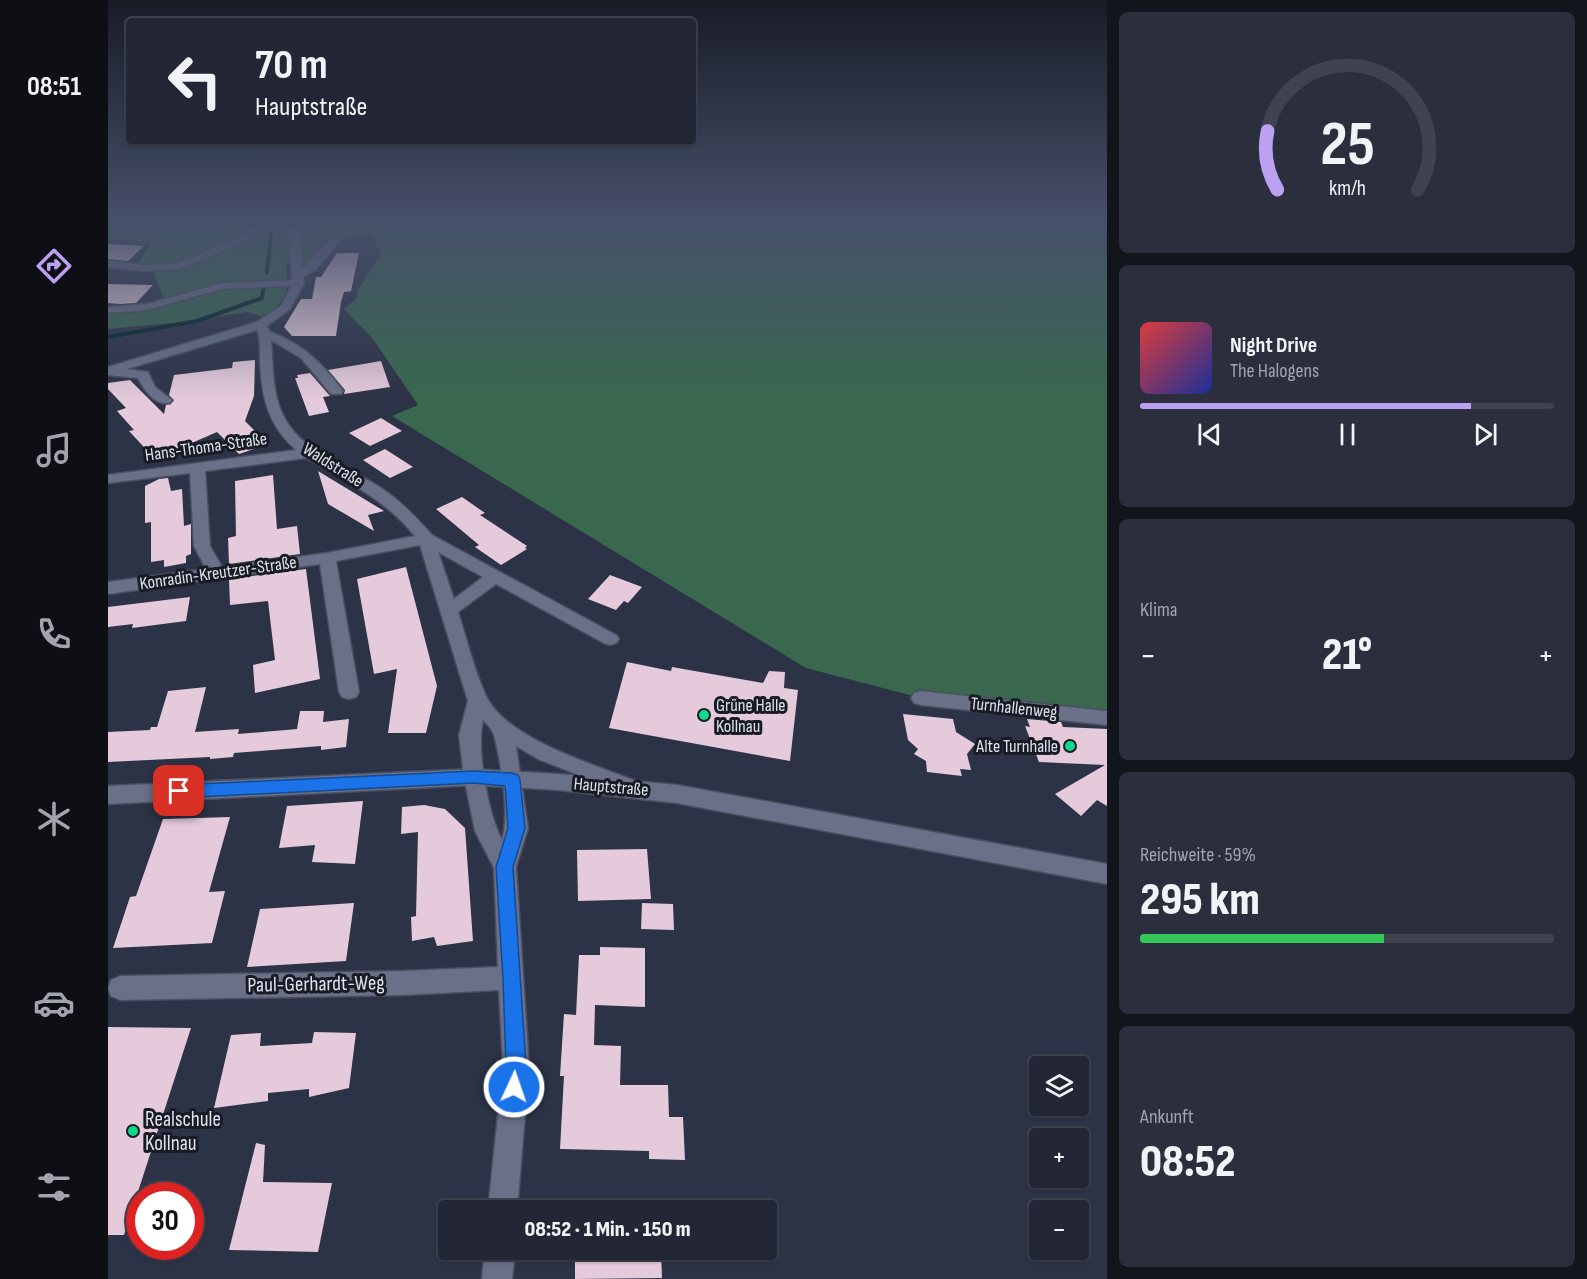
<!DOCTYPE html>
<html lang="de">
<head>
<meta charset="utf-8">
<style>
	body { margin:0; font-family:"Sofia Sans Condensed",sans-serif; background:#2a2e3d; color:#f1f3f6; height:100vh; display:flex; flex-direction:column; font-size:22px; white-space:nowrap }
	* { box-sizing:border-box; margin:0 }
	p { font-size:20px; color:#a2a5ad }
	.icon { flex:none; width:33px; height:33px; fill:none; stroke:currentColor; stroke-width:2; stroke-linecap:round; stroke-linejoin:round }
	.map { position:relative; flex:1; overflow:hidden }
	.details { display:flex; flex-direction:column; gap:12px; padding:12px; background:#13151d; width:480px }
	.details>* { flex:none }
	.hud { position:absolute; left:18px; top:18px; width:570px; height:126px; border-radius:6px; box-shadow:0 2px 4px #0004,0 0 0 2px #3f4350; background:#222635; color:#f1f3f6; overflow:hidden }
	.fabs { position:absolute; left:921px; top:1056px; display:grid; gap:12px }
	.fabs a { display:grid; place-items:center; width:60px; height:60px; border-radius:6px; background:#222635; box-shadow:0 2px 4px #0004,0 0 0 2px #3f4350; font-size:30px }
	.speed { position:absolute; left:18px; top:1182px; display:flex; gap:12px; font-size:30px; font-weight:700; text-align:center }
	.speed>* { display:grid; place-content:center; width:78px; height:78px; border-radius:50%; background:#222635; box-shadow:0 2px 4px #0004,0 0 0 2px #3f4350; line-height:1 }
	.speed .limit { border:9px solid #d22; background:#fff; color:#111 }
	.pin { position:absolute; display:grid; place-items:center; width:51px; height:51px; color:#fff; margin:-26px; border-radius:12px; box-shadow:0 3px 9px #0006 }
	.me { position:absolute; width:66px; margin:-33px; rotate:3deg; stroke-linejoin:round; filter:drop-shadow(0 0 4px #0008) }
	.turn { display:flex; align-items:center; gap:21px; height:126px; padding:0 30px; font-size:27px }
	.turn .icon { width:78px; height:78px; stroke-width:2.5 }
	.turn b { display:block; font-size:42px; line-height:51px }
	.big { font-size:45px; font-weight:800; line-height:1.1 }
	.details .card { flex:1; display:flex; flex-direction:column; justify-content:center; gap:9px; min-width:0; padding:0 21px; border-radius:9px; background:#2a2e3d }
	.details .dial { align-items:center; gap:0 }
	.dial svg { height:156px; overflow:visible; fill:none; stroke:#3f4350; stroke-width:7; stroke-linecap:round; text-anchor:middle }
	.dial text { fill:#f1f3f6; stroke:none }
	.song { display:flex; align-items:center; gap:18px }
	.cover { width:72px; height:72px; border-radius:9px; background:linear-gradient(135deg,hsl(0 70% 55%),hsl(230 70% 35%)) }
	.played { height:6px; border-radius:3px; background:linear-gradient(90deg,#bca0f2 80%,#3f4350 80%) }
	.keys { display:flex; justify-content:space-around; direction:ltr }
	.heat { display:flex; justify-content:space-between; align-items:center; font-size:33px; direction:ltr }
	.charge { height:9px; border-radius:4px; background:linear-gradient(90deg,#34c759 59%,#3f4350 0) }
	.trip { position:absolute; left:330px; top:1200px; width:339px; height:60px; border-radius:6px; background:#222635; box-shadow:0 2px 4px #0004,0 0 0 2px #3f4350; font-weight:800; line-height:60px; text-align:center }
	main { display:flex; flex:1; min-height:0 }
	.tabs { display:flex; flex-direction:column; width:108px; justify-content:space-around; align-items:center; background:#0e0f15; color:#a2a5ad }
	.tabs .icon { width:42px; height:42px }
	.tabs .selected { color:#bca0f2 }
	.tabs b { font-size:27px; color:#f1f3f6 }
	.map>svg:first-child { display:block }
	.forest { fill:#39684f }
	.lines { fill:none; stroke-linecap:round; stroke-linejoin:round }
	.stream { stroke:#012528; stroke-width:4 }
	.building { fill:#e4cada }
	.street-casing { stroke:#494f5f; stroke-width:3 }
	.secondary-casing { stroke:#494f5f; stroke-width:3 }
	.street { fill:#697087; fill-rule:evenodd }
	.secondary { fill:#697087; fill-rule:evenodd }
	.route { fill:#1a73e8; stroke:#114b97; stroke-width:1.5 }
	.poi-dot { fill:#0ed98a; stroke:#181b24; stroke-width:2 }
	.labels { text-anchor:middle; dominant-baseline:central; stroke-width:6; stroke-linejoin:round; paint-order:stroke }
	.street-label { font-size:18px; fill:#dde2ee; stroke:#181b24 }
	.poi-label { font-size:18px; fill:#dde2ee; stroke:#181b24; text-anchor:start }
	.near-street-label { font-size:21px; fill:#dde2ee; stroke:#181b24 }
	.near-poi-label { font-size:21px; fill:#dde2ee; stroke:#181b24; text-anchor:start }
</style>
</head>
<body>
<main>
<nav class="tabs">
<b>08:51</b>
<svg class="icon selected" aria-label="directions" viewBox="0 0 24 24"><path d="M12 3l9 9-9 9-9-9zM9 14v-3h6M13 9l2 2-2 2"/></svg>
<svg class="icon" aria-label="music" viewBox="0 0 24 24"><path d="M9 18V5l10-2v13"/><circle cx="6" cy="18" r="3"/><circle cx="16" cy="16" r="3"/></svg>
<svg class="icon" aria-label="phone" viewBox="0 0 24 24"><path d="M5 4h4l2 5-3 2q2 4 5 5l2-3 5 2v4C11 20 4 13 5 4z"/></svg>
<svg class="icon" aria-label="climate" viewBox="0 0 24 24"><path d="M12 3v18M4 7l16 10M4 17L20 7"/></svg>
<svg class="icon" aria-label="car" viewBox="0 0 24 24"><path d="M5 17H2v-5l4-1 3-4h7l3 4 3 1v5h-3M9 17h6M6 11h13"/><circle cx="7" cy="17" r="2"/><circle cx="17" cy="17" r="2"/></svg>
<svg class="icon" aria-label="filters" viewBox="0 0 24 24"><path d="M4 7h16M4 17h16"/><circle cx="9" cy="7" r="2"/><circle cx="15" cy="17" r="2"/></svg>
</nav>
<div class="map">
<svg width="999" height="1279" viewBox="0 0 999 1279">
	<rect width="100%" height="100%" fill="#2d3347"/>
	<!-- forest -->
	<path class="forest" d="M0 220H999V718L813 698 698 668 284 416 310 405 265 339 236 309 249 298V291L273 254 263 235 228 240 204 267 189 263 178 264C181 293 180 300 155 317L139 312 65 323 0 329V313H25L58 305 44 268 30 264 44 242 0 239Z"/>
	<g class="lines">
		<!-- stream -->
		<path class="stream" d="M159 272 163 234
			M0 337 89 321 154 298 156 287"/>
	</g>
	<!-- building -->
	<path class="building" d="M0 244 36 246 20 261 0 259Z
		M229 253H251L243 291 236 292 233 302 228 336H184L176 327 193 299H204L208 277H213Z
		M0 284 45 285 28 303 12 304 0 303Z
		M147 360 146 396 137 421 160 444 131 454 109 432 47 459 21 431 26 430 9 411 18 408 0 389V383L22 380 56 414 58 405 66 401 61 395 66 375 124 368 125 362Z
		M273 361 282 387 236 394 237 390 220 370Z
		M202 373 222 396 215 397 221 412 201 416 187 378H190L189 375Z
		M273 418 294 431 262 446 241 433Z
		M277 449 305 467 282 478 255 460Z
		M210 471 276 511 260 515 266 531 220 504Z
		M165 475 169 529 189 526 192 554 121 564 120 538 128 536 127 481Z
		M60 478 63 491 74 489 76 526 83 524V554L78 556V563L56 567V560L43 562V522L37 523V486L51 479Z
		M354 497 377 513 372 515 419 546 417 548 419 549 393 565 367 547 371 545 328 509Z
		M298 567 329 686 318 733H280L289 669 266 674 249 579Z
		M198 569 212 679 147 693 145 665 167 660 160 601 122 605 121 579Z
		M502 575 534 587 520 603 516 601 508 610 480 599Z
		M82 597 78 621 24 628 25 624 0 627V607Z
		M519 662 563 671 564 667 655 683 661 671 677 672 676 688 690 690 682 761 501 728Z
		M98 687 87 732 131 729 130 734 189 729 192 711H216L215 722 241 719 238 747 213 750V746L126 753 125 757 102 759V757L0 762V732L42 730 43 727H49L60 691Z
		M795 714 845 719 848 732 867 744 859 754 863 770 852 769 854 776 819 772 818 761 806 754 810 749 800 740Z
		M919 719 953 722 955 727 999 729V806L989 800 973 816 947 794 997 765 931 762 917 726 922 727Z
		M255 801 247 864 204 862 207 845 171 848 179 806Z
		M316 805 337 809 357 828 365 941 329 946 326 937 304 941 303 917 308 916 310 832 293 834 294 807Z
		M122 817 101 892 117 891 104 943 5 948 22 897 28 896 55 819Z
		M539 849 543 899 470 901 469 850Z
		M246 903 238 961 139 967 152 909Z
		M534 903 565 904 566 930 533 929Z
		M492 947 537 948V1007L487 1005 486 1045 513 1046 512 1085H560L561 1117H575L577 1160 541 1159V1151L452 1149 456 1076H452L456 1014 468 1015 471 955H492Z
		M0 1027 83 1028 16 1235H0Z
		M206 1032 248 1033 241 1088 201 1097V1089L160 1093V1101L106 1108 123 1035 153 1033 152 1046 204 1043Z
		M148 1143 157 1145 155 1182 224 1183 210 1252 121 1250Z
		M467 1250H553L554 1278 467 1279Z"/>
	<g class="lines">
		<!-- street casing -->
		<g class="street-casing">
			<path id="street" d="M174 222 191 232 195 268 224 238 233 240 208 269 195 277 196 283 182 309 159 326 162 332C194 343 215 364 235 391L233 394H223L193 358 163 340C165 364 164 391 174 413 192 452 235 464 270 486 291 499 308 517 324 535L508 635 511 639 508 643 502 645 496 643 388 584 350 612C359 640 366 670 378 696 397 738 487 765 528 781L531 787 528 793 521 795 430 759 408 746 420 828 408 867 421 1067 409 1210H380L395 1067 391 990 295 995 12 1000 3 996 0 989 3 980 12 976 295 971 390 967 386 868 367 831 356 777 351 735 360 701 312 545 228 561 251 692 248 697 241 699 234 697 231 692 212 564 0 594V582L98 569 86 546 82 473 0 483V475L188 450C160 425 154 399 152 362 152 352 153 339 149 330L19 369 40 372 47 387 64 400 62 403C47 406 36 390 30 378L0 375V367L149 322 174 305 183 286 114 289 39 310 0 313V307L39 304 114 283 184 280 181 233 172 228 157 230 130 245 71 269 36 271 0 267V261L36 265 69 263 122 241 152 225ZM198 458C237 480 278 500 307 536L219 553 114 567 102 546 97 471ZM330 552 375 577 346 599ZM375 720C379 724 384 729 386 735 393 762 402 815 394 840 380 814 368 748 375 720Z
				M813 691 999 711V725L813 705 806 703 803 698 806 693Z
				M377 1250H407L404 1279H374Z"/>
		</g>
		<!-- secondary casing -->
		<g class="secondary-casing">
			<path id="secondary" d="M366 769 450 774 569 785 999 864V884L569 803 450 790 366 785 0 804V786Z"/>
		</g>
		<!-- street -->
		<use href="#street" class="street"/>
		<!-- secondary -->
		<use href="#secondary" class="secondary"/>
	</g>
	<!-- sky -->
	<linearGradient id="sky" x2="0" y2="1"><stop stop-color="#191c27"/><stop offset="0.55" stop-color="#465069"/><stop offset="1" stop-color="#465069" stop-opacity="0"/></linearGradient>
	<rect width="999" height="399" fill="url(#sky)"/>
	<!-- route -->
	<path class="route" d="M366 771 404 773 410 775 412 780 417 828 405 867 418 1066 413 1094 406 1097 399 1094 396 1087 398 1066 395 978 388 867 400 828 397 786 366 783 71 798 65 796 63 791 65 787 71 785Z"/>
	<!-- markers -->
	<g class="poi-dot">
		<circle cx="596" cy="715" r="6"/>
		<circle cx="962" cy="746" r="6"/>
		<circle cx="25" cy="1131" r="6"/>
	</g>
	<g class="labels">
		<!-- street labels -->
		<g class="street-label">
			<text transform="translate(98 447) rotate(-8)">Hans-Thoma-Straße</text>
			<text transform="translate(225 465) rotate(32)">Waldstraße</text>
			<text transform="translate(110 573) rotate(-8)">Konradin-Kreutzer-Straße</text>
			<text transform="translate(906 708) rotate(6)">Turnhallenweg</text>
			<text transform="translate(503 787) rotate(5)">Hauptstraße</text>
		</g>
		<!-- poi labels -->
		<g class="poi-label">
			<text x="608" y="705">Grüne Halle<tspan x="608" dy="21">Kollnau</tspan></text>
			<text x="950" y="746" text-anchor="end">Alte Turnhalle</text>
		</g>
		<!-- near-street labels -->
		<g class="near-street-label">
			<text transform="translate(208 984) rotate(-1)">Paul-Gerhardt-Weg</text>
		</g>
		<!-- near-poi labels -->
		<g class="near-poi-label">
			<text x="37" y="1119">Realschule<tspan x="37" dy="24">Kollnau</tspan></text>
		</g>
	</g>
</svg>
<div class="fabs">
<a><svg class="icon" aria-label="layers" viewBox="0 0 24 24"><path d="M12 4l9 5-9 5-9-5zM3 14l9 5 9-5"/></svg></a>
<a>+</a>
<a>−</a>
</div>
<div class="speed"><div class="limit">30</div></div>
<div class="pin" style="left:71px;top:791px;background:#d93025"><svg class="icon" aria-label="arrive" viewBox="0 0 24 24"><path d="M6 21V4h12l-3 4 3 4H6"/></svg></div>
<svg class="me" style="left:406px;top:1087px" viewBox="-20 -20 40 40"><circle r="17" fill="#1a73e8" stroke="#fff" stroke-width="3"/><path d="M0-11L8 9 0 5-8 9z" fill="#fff"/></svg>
<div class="trip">08:52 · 1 Min. · 150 m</div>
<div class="hud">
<div class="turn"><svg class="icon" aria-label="left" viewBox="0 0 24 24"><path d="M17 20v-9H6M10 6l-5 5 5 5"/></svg><div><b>70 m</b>Hauptstraße</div></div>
</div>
</div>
<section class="details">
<div class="card dial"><svg viewBox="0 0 100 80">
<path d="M14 69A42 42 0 1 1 86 69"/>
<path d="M14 69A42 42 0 0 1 9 39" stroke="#bca0f2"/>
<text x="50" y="56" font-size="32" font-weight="700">25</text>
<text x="50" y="72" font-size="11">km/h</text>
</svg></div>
<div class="card">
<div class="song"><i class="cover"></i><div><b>Night Drive</b><p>The Halogens</p></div></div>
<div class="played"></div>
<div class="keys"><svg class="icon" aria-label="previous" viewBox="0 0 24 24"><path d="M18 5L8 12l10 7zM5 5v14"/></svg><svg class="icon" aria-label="pause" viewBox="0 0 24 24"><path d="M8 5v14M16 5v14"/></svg><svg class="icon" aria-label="next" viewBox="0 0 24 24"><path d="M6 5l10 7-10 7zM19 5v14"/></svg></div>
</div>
<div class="card"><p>Klima</p>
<div class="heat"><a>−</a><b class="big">21°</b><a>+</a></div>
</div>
<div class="card"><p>Reichweite · 59%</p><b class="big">295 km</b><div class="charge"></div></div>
<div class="card"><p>Ankunft</p><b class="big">08:52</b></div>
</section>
</main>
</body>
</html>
